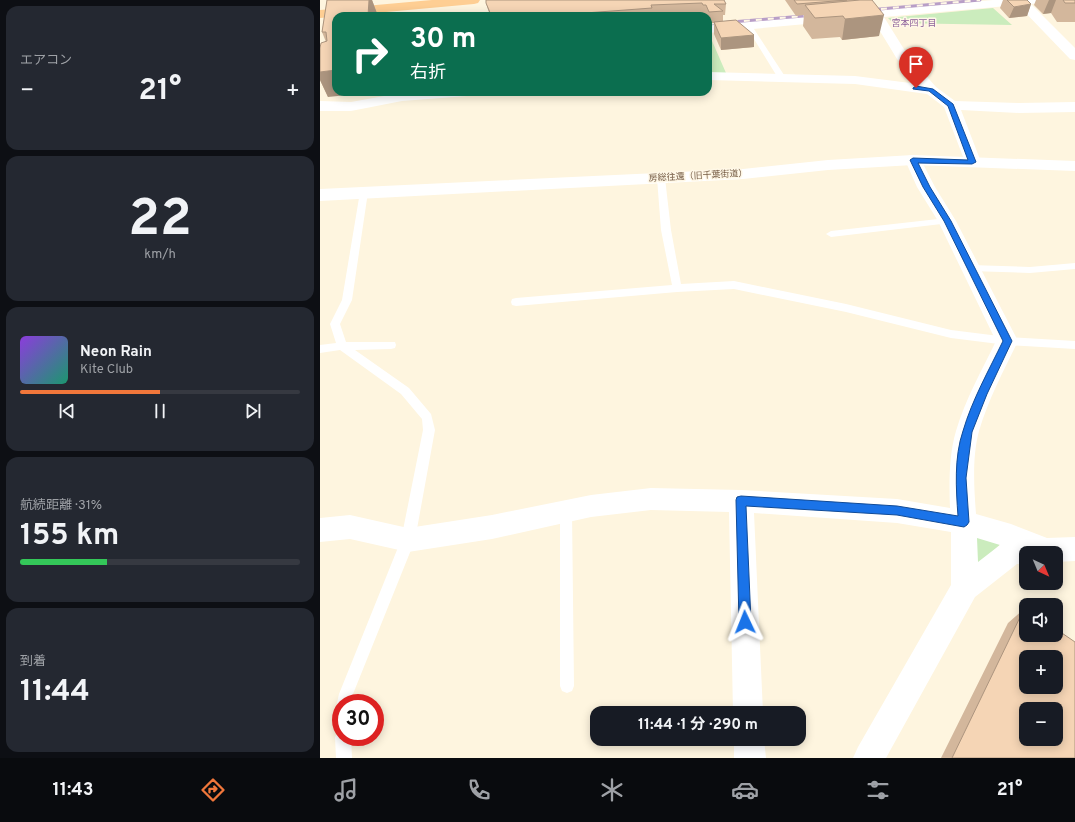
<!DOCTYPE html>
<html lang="ja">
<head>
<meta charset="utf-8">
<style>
	body { margin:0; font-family:Overpass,"Noto Sans JP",sans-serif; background:#242831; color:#f1f3f6; height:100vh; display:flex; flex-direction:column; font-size:15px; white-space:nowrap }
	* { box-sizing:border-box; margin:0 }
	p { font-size:13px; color:#9ea1a6 }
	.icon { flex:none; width:22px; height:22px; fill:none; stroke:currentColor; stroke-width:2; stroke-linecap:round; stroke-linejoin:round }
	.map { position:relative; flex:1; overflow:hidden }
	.sheet { display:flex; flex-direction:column; gap:6px; padding:6px; background:#0d0f14; width:320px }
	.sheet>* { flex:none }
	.banner { position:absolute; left:12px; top:12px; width:380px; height:84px; border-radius:12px; box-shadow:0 2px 10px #0003; background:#0b6e4f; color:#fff; overflow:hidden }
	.needle { width:26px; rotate:136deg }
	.tools { position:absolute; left:699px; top:546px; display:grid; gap:8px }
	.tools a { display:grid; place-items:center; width:44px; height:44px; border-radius:8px; background:#171b24; box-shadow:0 2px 10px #0003; font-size:20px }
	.speed { position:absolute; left:12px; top:694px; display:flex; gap:8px; font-size:20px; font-weight:700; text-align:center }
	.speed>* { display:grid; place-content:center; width:52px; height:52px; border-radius:50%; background:#171b24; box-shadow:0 2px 10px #0003; line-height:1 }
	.speed .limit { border:6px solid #d22; background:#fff; color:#111 }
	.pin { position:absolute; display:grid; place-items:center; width:34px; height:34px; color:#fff; margin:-41px -17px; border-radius:50% 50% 50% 0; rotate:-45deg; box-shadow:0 0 4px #0007 }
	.pin .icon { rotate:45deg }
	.me { position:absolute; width:44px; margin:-22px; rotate:358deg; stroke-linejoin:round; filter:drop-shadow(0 0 3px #0008) }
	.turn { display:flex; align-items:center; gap:14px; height:84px; padding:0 12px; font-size:18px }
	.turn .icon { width:52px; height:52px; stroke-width:2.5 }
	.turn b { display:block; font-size:28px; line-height:34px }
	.big { font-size:30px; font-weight:700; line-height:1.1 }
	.sheet .tile { flex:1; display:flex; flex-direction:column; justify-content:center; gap:6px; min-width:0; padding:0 14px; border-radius:12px; background:#242831 }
	.sheet .dial { align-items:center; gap:0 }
	.dial b { font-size:52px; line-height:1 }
	.song { display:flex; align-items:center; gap:12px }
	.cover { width:48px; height:48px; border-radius:6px; background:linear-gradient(135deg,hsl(270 70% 55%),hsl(160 70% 35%)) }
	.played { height:4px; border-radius:2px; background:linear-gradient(90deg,#f1773b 50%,#363941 50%) }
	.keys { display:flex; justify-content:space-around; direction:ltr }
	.heat { display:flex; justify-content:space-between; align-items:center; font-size:22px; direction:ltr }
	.charge { height:6px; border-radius:3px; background:linear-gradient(90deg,#34c759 31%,#363941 0) }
	.trip { position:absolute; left:270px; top:706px; width:216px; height:40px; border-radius:12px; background:#171b24; box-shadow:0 2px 10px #0003; font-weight:700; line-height:40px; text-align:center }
	.menu { display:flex; height:64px; justify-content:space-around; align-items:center; background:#090b0e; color:#9ea1a6 }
	.menu .icon { width:28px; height:28px }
	.menu .on { color:#f1773b }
	.menu b { font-size:18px; color:#f1f3f6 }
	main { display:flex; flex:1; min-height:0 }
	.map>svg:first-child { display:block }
	.green { fill:#cbecbd }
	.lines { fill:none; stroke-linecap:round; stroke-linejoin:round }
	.service { fill:#fff; fill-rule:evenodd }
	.minor { fill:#fff; fill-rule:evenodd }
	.tertiary { fill:#fff; fill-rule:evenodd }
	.trunk { fill:#fece93; fill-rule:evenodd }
	.rail-casing { stroke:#b89ec7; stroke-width:3 }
	.rail { stroke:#fff8e7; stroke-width:2; stroke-dasharray:6; stroke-linecap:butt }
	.wall { fill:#d3b79c }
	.shaded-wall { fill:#ac957f }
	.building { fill:#f5d5b5; stroke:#ac957f; fill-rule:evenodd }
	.route { fill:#1a73e8; stroke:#114b97 }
	.labels { text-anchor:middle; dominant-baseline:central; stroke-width:3; stroke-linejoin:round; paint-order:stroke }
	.far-neighbourhood-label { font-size:9px; fill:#8c609a; stroke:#fff8e7 }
	.far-street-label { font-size:9px; fill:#765c45; stroke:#fff8e7 }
</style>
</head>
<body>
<main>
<section class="sheet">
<div class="tile"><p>エアコン</p>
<div class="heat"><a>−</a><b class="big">21°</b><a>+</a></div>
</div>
<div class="tile dial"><b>22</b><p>km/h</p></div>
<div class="tile">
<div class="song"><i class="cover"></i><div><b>Neon Rain</b><p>Kite Club</p></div></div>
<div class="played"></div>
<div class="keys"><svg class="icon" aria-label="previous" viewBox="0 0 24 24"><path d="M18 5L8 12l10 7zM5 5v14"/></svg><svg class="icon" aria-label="pause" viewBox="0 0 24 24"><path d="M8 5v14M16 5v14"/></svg><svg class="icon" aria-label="next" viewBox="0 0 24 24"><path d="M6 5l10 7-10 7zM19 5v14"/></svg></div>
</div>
<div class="tile"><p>航続距離 · 31%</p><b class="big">155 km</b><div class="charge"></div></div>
<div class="tile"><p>到着</p><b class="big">11:44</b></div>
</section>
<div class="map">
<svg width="755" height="758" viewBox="0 0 755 758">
	<rect width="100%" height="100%" fill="#fef5df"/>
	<!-- green -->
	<path class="green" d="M673 8 692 25 573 23 568 18Z
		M389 34 406 73H388Z
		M649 530 684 541 651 571Z"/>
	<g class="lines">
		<!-- service -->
		<path class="service" d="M427 25 432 26 466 78 465 80H462L458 78 426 26Z
			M341 175 345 178 351 230 361 284 414 281 526 304 631 330 687 337 755 341V349L687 345 631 338 526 312 414 289 357 292 196 306 192 305 191 302 192 299 196 298 352 285 341 230 337 178Z
			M44 189 48 192 32 300 20 324 26 342H75L76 345 75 348 71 349 35 350 89 388 111 414 115 430 95 540 33 694V703H21V709L17 703 19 694 81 540 103 430 102 419 81 394 20 350 0 353V345L16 343 10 324 22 300 40 192Z
			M627 218 630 219 632 221 630 223 511 237 506 234 511 231Z
			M755 263V269L710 273 650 271 645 268 650 265 710 267Z
			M246 506 250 508 252 512 254 686 252 691 247 693 242 691 240 686V512L242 508Z
			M21 730V737H31L32 758H16L15 737 18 732Z"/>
		<!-- minor -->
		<path class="minor" d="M549 0 553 1 559 10 673 0H722L720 3 711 4 755 48V60L750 59 698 5 564 17 587 54 616 87 635 101 699 103 755 102V112L699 113 641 110 661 162 659 166 653 167 647 166 645 162 624 107 607 94 535 84 388 80V72L535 76 598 84 577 59 552 18 388 33V25L547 11 543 4 545 1Z
			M86 92H154L152 95 147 96 82 101 31 111H0V101L31 102Z
			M593 155 599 156 601 160 615 187 636 221 698 341C684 370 668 400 659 431 652 457 654 488 656 514L691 524 727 538 755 537V561L736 562V553H706V564H697L655 597 566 758H533L538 747 631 585V532L577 523 434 513 443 713H413L409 512 331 510 271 517 172 539 88 552 30 539 0 542V518L30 515 88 528 172 515 271 495 331 488 421 490 577 499 630 508C629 484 629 454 636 431 645 400 662 370 676 341L618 221 597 187 585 160 587 156ZM657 538 680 545 658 562Z
			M414 739H444L446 758H414Z"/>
		<!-- tertiary -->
		<path class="tertiary" d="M593 155 755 161V171L593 165 508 170 423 179 0 201V189L423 169 508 160Z"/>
		<!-- trunk -->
		<path class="trunk" d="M112 0H160L158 3 154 4 0 18V10Z"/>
		<!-- rail casing -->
		<g class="rail-casing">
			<path id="rail" d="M549 10 660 0
				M388 24 495 15"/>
		</g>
		<!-- rail -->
		<use href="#rail" class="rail"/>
	</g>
	<!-- wall -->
	<path class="wall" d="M7 0H52L58 16 8 97 0 80V48L6 42 2 32Z
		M404 0 406 4 405 15H403V21L434 35V47L401 50 394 34V23H389L388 21V16H383L382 14 345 16H170L166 3Z
		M465 0H552L559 36 522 40 520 37 492 39 483 26 484 15 476 16Z
		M683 0H707L711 4 707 16 689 18 680 8Z
		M716 0H755V22H737L731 13 723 14 714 5Z
		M704 609 755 758H621L688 623Z"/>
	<!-- shaded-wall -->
	<path class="shaded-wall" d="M49 0H52L58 16H48Z
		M729 0H736L731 13 723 14Z
		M711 4 707 16 689 18 694 7Z
		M188 14 189 16H171V15Z
		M564 15 559 36 522 40 525 19Z
		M434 35V47L401 50V38Z
		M16 70V92H56L8 97 0 80V72Z"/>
	<!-- building -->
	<path class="building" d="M7 0H49L48 16H16V70L0 72V48L1 43 7 41 6 32H2Z
		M166 0H404L406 4H394L403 11 389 12 386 5H383L382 3 331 5 332 8 225 16H189L188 14 171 15 166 3Z
		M474 0H527L477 4Z
		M540 0H552L564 15 525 19 523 16 495 18 485 5Z
		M687 0H707L711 4 694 7Z
		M743 0H755V3H745Z
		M416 20 434 35 401 38 394 22Z
		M704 609 706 610V635H736V629L755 642V758H632ZM706 657H736V687H706ZM706 709H736V739H706Z"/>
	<!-- route -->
	<path class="route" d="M596 86 613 89 633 104 656 162 652 164 598 163 610 187 631 221 692 341 667 394 652 432 646 478 649 522 647 525 644 527 577 515 426 506 431 622 429 626 425 628 421 626 419 622 416 500 417 497 421 496 577 506 638 516C636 489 634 457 643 431 652 400 669 370 683 341L624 221 603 187 590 160 593 158 648 160 628 106 609 91 593 89V88Z"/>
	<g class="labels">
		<!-- far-neighbourhood labels -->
		<g class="far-neighbourhood-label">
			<text x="594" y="23">宮本四丁目</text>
		</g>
		<!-- far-street labels -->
		<g class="far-street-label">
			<text transform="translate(378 176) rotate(-3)">房総往還（旧千葉街道）</text>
		</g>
	</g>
</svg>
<div class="tools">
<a><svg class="needle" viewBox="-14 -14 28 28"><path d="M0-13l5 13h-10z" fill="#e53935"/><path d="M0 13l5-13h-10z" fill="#9ea1a6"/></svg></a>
<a><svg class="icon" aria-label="sound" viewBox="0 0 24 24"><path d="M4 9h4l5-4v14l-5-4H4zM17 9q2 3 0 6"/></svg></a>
<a>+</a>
<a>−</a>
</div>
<div class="speed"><div class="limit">30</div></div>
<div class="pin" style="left:596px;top:88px;background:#d93025"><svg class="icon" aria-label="arrive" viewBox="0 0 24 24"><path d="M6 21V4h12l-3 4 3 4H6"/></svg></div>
<svg class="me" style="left:425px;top:622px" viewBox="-20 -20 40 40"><path d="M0-17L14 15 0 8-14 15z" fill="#1a73e8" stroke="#fff" stroke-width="4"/></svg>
<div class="trip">11:44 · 1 分 · 290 m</div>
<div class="banner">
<div class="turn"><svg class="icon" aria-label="right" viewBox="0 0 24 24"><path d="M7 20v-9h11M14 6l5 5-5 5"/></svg><div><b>30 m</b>右折</div></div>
</div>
</div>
</main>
<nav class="menu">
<b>11:43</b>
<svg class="icon on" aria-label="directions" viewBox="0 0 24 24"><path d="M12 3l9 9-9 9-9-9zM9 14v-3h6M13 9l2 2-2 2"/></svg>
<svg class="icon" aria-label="music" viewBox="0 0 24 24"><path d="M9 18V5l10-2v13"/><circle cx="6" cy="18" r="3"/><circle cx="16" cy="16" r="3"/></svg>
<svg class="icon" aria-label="phone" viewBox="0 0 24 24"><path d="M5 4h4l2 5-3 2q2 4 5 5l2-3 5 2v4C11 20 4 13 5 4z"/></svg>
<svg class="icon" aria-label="climate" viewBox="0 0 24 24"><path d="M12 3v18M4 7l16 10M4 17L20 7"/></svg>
<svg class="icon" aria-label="car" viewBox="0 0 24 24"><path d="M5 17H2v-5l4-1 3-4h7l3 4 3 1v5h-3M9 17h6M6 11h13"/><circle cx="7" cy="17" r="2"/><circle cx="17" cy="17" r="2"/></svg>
<svg class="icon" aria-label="filters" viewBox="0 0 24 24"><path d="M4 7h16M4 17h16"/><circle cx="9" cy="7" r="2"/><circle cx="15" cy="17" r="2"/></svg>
<b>21°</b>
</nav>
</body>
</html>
